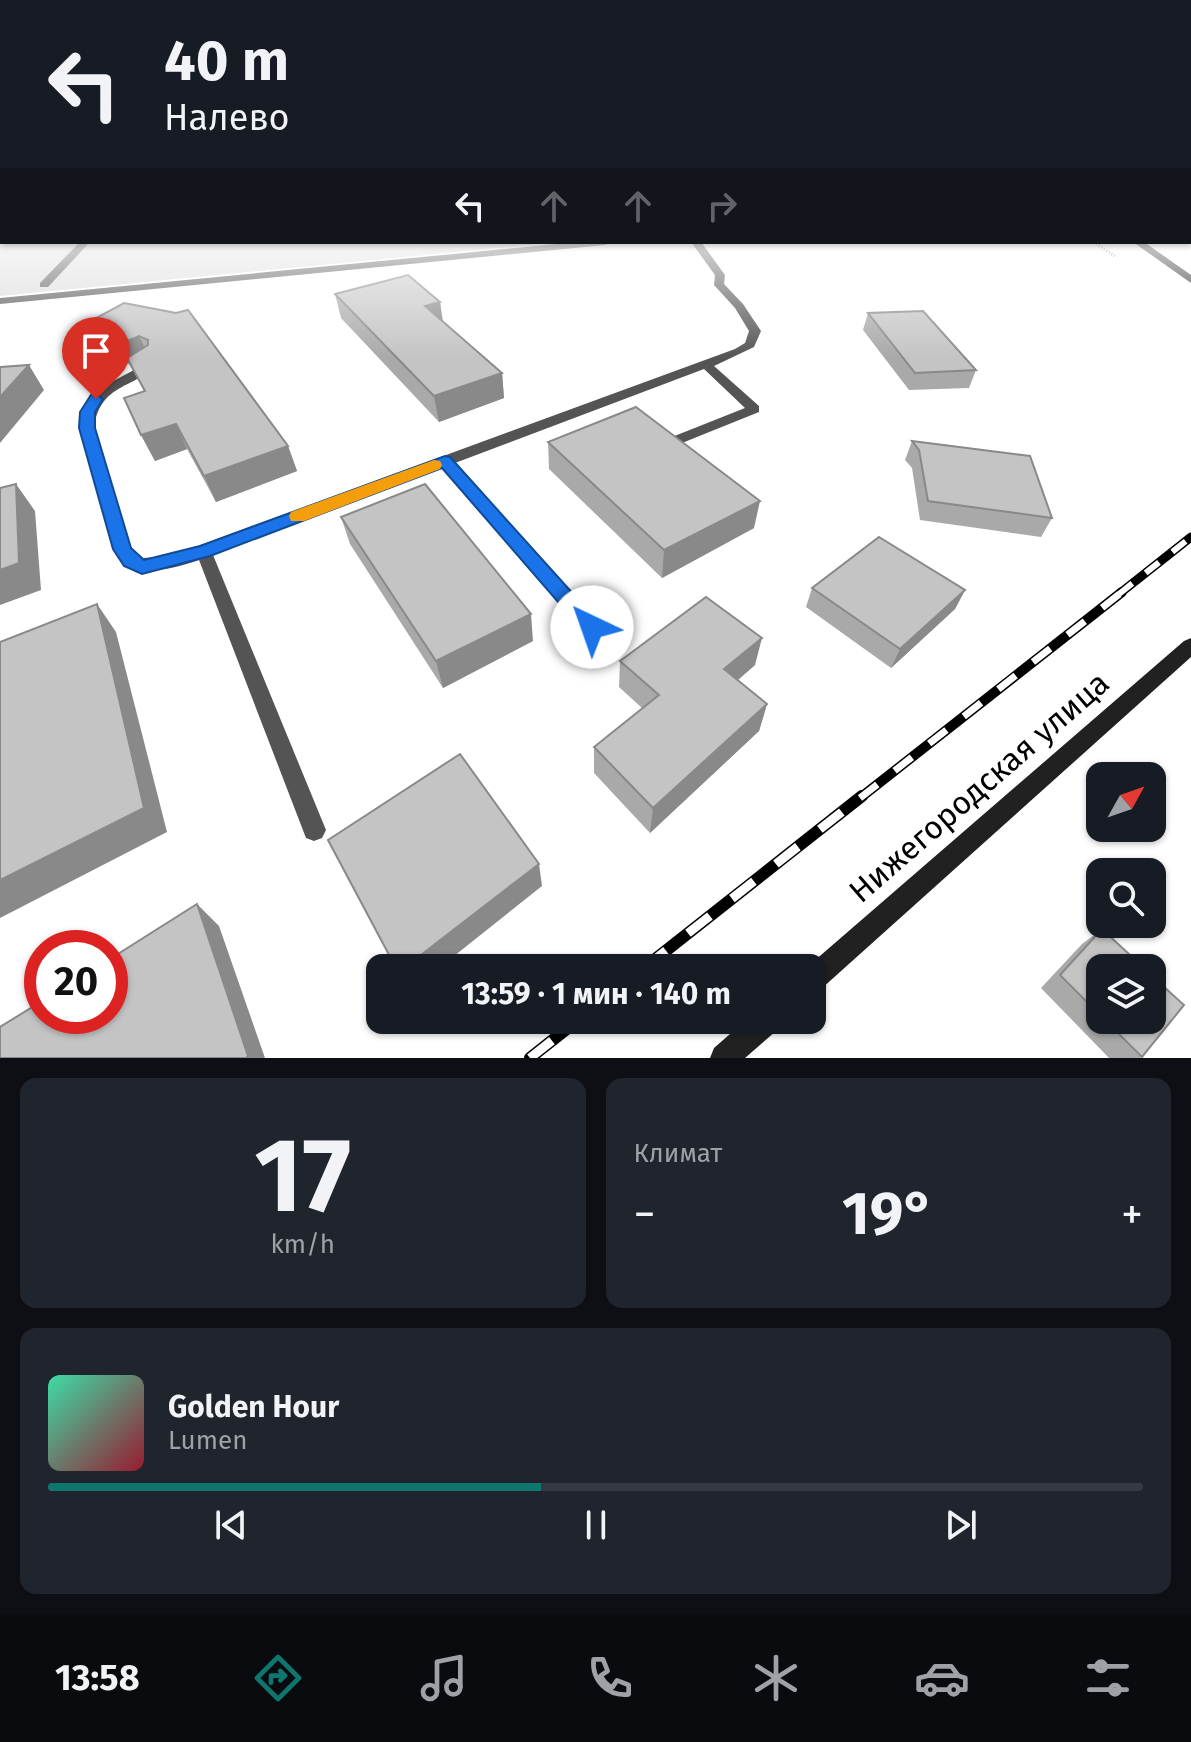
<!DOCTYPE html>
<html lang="ru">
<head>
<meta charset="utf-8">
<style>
	body { margin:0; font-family:"Fira Sans",sans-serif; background:#20242c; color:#f1f3f6; height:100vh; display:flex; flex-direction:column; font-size:30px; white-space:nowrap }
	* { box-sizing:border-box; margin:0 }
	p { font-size:26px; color:#9ea1a6 }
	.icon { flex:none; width:44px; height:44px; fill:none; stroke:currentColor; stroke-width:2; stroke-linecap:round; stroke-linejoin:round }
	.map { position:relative; height:1058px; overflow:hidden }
	.sheet { display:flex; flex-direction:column; gap:20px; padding:20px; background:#0d0f14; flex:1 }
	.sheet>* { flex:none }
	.hud { position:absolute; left:0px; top:0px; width:1192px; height:244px; box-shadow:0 2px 6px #0004; background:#171b24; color:#f1f3f6; overflow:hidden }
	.needle { width:52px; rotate:50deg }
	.fabs { position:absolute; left:1086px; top:762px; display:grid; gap:16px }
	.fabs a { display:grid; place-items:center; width:80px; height:80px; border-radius:16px; background:#171b24; box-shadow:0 2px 6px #0004; font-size:40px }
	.speed { position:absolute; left:24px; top:930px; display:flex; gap:16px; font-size:40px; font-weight:700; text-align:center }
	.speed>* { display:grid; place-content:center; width:104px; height:104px; border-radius:50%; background:#171b24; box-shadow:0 2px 6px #0004; line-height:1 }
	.speed .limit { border:12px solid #d22; background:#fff; color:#111 }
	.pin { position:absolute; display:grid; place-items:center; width:68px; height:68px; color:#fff; margin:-82px -34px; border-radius:50% 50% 50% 0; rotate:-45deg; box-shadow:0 0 8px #0007 }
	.pin .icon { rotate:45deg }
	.me { position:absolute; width:88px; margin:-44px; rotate:318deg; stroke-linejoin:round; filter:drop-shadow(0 0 6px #0008) }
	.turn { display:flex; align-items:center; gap:28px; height:168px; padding:0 32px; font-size:36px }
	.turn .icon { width:104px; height:104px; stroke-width:2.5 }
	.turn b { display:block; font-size:56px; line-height:68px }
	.lanes { display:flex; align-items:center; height:76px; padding:0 32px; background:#0003; justify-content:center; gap:40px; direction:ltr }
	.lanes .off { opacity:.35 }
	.big { font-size:60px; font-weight:700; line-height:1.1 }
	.sheet .widget { flex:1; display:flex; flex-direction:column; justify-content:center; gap:12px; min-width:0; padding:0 28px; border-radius:16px; background:#20242c }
	.sheet .dial { align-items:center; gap:0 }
	.dial b { font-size:104px; line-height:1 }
	.song { display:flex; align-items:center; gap:24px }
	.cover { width:96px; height:96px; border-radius:12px; background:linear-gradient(135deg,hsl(160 70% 55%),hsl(350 70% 35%)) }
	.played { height:8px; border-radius:4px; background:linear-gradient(90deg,#0f766e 45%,#363941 45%) }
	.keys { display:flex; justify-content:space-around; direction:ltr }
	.heat { display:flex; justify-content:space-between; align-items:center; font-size:44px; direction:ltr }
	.sheet .tiles { flex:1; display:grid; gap:20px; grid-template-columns:1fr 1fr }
	.widget:last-child { grid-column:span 2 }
	.trip { position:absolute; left:366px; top:954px; width:460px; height:80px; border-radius:16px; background:#171b24; box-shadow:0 2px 6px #0004; font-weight:700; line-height:80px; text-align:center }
	.tabs { display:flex; height:128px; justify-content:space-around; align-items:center; background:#090b0e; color:#9ea1a6 }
	.tabs .icon { width:56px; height:56px }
	.tabs .active { color:#0f766e }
	.tabs b { font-size:36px; color:#f1f3f6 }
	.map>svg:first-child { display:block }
	.green { fill:#dbdbdb }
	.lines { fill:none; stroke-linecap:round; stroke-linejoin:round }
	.path { stroke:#767676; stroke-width:3; stroke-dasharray:1 2; stroke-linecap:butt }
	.lane { fill:#545454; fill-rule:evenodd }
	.secondary { fill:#212121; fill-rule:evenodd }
	.rail-far2-casing { stroke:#000; stroke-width:9 }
	.rail-far1-casing { stroke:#000; stroke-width:10 }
	.rail-casing { stroke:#000; stroke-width:12 }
	.rail-far2 { stroke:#fff; stroke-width:6; stroke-dasharray:17; stroke-linecap:butt }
	.rail-far1 { stroke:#fff; stroke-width:7; stroke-dasharray:22; stroke-linecap:butt }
	.rail { stroke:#fff; stroke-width:9; stroke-dasharray:28; stroke-linecap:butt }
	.wall { fill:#a9a9a9 }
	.shaded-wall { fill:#898989 }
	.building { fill:#c4c4c4; stroke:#898989; stroke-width:2 }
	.route { fill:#1a73e8; stroke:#114b97; stroke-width:2 }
	.slow { fill:#f59e0b }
	.labels { text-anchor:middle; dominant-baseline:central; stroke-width:8; stroke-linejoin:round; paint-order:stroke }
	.near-street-label { font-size:32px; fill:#000; stroke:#fff }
</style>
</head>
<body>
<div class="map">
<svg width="1191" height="1058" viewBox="0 0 1191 1058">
	<rect width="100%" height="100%" fill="#fff"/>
	<!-- green -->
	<path class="green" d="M0 209 2 242H560L0 296Z"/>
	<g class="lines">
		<!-- path -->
		<path class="path" d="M1094 242 1116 257"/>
		<!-- lane -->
		<path class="lane" d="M80 242H90L48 287H40V283Z
			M577 242H610L605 245 0 304V298Z
			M691 242H701L725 275 724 284 743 304 761 331 754 347 714 366 759 406V412L677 445H667L665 442 667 439 745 408 704 369 455 463 598 622 601 627 598 632 592 634 586 632 443 468 213 555 326 830 322 838 314 841 306 838 199 560C168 570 135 581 114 549L80 428 82 415 89 402 104 386 147 363 151 362 157 366C130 389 100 385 94 428L130 547 143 558 171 556 735 349 745 343 749 331 735 308 714 285 715 275Z"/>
		<!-- secondary -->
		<path class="secondary" d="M1133 242H1144L1191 275V283Z
			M1191 638V657L821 989 812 993V968H806L1184 641Z
			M746 1020H781L777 1030 745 1058H710L714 1048Z"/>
		<!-- rail-far2 casing -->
		<g class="rail-far2-casing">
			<path id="rail-far2" d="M1119 594 1191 537"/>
		</g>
		<!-- rail-far1 casing -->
		<g class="rail-far1-casing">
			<path id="rail-far1" d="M860 798 1122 592"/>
		</g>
		<!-- rail casing -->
		<g class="rail-casing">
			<path id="rail" d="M644 968 862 796
				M530 1058 578 1020"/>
		</g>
		<!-- rail-far2 -->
		<use href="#rail-far2" class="rail-far2"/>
		<!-- rail-far1 -->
		<use href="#rail-far1" class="rail-far1"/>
		<!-- rail -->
		<use href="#rail" class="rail"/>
	</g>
	<!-- wall -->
	<path class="wall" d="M335 294 440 302 443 321 502 373 504 398 439 422 341 318Z
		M124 303 288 446 297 471 216 502 187 449 155 461 141 435 144 391 130 364 85 354 72 331Z
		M868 313 976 370 969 388 909 390 863 330Z
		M912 441 1052 518 1041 537 920 520 912 468 905 460Z
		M548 442 754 528 662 578 549 469Z
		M341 517 533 641 443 688 350 544Z
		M812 588 965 590 955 609 891 668 806 607Z
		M620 661 755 665 738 680 767 704 759 731 650 833 594 773V747L642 708 619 687Z
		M1102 929 1100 1020H1152L1142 1057 1140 1058H1109L1041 988 1082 944Z"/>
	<!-- shaded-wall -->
	<path class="shaded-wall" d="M440 302 443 326 425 306Z
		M139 336 150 359 132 368 120 344Z
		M29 365 44 390 0 443V397Z
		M502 373 504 398 439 422 434 396Z
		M176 424 187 449 155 461 141 435Z
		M288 446 297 471 216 502 204 476Z
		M16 484 35 511 41 590 0 605V570Z
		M760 501 754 528 662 578 664 550Z
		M965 590 955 609 891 668 900 649Z
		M97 604 116 632 167 832 0 918V880Z
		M531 614 533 641 443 688 436 661Z
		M762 638 755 665 719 696 724 669Z
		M767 704 759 731 650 833 653 808Z
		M539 864 542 886 439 968H404Z
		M197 904 219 926 265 1058H246Z"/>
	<!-- building -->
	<path class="building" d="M408 275 440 302 425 306 502 373 434 396 335 294Z
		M124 303 176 313 188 310 288 446 204 476 176 424 141 435 124 398 145 391 127 358 148 345V340L139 336 120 344 119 341 72 331Z
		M923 311 976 370 915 373 868 313Z
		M29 365 0 397V367Z
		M636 407 760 501 664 550 548 442Z
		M912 441 1030 456 1052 518 928 501 919 450Z
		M16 484 19 563 0 570V488Z
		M425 484 531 614 436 661 341 517Z
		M879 537 965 590 900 649 812 588Z
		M706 597 762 638 724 669 767 704 653 808 594 747 659 695 620 661Z
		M97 604 144 808 0 880V642Z
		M460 754 539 864 404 968H396L328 840Z
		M197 904 248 1056 246 1058H0V1027L42 1001V1016H110V959Z
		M1102 929 1144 968H1100V1015L1060 975Z
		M1152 976 1184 1005 1142 1057 1105 1020H1152Z"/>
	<!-- sky -->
	<linearGradient id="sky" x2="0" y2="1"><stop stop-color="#8cadcc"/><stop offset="0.58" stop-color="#fff"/><stop offset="1" stop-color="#fff" stop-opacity="0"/></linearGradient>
	<rect width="1191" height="358" fill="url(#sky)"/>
	<!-- route -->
	<path class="route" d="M96 394 103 399 95 412V428L131 548 144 560 200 546 445 456 450 457 603 627 600 633H585L442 468 210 556 142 574 124 566 113 549 79 428 80 412 91 395Z"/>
	<!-- slow -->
	<path class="slow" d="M434 460 440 461 442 465 440 469 304 521H291L289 516 291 512Z"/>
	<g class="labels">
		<!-- near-street labels -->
		<g class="near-street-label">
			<text transform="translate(979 787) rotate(-41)">Нижегородская улица</text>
		</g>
	</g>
</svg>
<div class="fabs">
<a><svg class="needle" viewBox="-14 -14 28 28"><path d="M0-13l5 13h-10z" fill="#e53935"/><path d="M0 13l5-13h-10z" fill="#9ea1a6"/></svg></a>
<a><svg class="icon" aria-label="search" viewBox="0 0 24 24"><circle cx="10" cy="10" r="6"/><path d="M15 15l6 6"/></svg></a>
<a><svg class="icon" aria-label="layers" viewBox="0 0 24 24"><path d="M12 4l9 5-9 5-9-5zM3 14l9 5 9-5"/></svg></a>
</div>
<div class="speed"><div class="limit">20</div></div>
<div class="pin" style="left:96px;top:399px;background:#d93025"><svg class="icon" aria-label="arrive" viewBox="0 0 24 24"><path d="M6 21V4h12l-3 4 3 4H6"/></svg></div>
<svg class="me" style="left:592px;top:627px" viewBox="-20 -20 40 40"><circle r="19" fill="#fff"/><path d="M0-13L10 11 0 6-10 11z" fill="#1a73e8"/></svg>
<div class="trip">13:59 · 1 мин · 140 m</div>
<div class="hud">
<div class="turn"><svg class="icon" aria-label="left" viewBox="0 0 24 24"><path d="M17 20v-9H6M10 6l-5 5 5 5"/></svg><div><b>40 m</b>Налево</div></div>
<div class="lanes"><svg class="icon" aria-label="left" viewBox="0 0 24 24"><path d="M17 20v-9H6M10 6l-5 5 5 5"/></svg><svg class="icon off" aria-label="ahead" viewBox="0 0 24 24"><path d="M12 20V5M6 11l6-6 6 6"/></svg><svg class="icon off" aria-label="ahead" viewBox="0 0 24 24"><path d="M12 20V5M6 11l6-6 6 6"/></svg><svg class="icon off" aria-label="right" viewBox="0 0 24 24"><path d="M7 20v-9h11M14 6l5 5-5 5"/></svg></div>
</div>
</div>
<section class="sheet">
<div class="tiles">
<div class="widget dial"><b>17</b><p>km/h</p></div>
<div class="widget"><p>Климат</p>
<div class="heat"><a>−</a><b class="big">19°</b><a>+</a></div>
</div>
<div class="widget">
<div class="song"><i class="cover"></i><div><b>Golden Hour</b><p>Lumen</p></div></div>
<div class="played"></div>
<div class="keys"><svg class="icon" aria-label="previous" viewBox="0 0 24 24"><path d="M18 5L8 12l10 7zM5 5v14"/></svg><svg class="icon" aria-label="pause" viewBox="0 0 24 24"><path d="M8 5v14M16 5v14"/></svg><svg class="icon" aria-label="next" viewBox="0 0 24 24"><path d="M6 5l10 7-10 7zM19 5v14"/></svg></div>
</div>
</div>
</section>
<nav class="tabs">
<b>13:58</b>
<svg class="icon active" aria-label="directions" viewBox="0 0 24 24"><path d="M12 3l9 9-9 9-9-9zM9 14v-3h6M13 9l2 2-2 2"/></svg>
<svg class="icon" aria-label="music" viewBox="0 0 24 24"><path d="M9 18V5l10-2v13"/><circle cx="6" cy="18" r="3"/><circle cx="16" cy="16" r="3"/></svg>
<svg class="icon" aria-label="phone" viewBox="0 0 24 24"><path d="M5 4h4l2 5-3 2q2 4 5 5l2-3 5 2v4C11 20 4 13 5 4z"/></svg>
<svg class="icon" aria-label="climate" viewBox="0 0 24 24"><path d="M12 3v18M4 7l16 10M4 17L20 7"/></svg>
<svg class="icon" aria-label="car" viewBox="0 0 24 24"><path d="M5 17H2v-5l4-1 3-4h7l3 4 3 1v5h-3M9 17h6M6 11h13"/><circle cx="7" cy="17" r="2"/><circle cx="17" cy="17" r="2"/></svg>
<svg class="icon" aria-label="filters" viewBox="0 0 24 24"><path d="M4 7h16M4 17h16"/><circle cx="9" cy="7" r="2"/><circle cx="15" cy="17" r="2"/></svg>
</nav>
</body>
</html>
